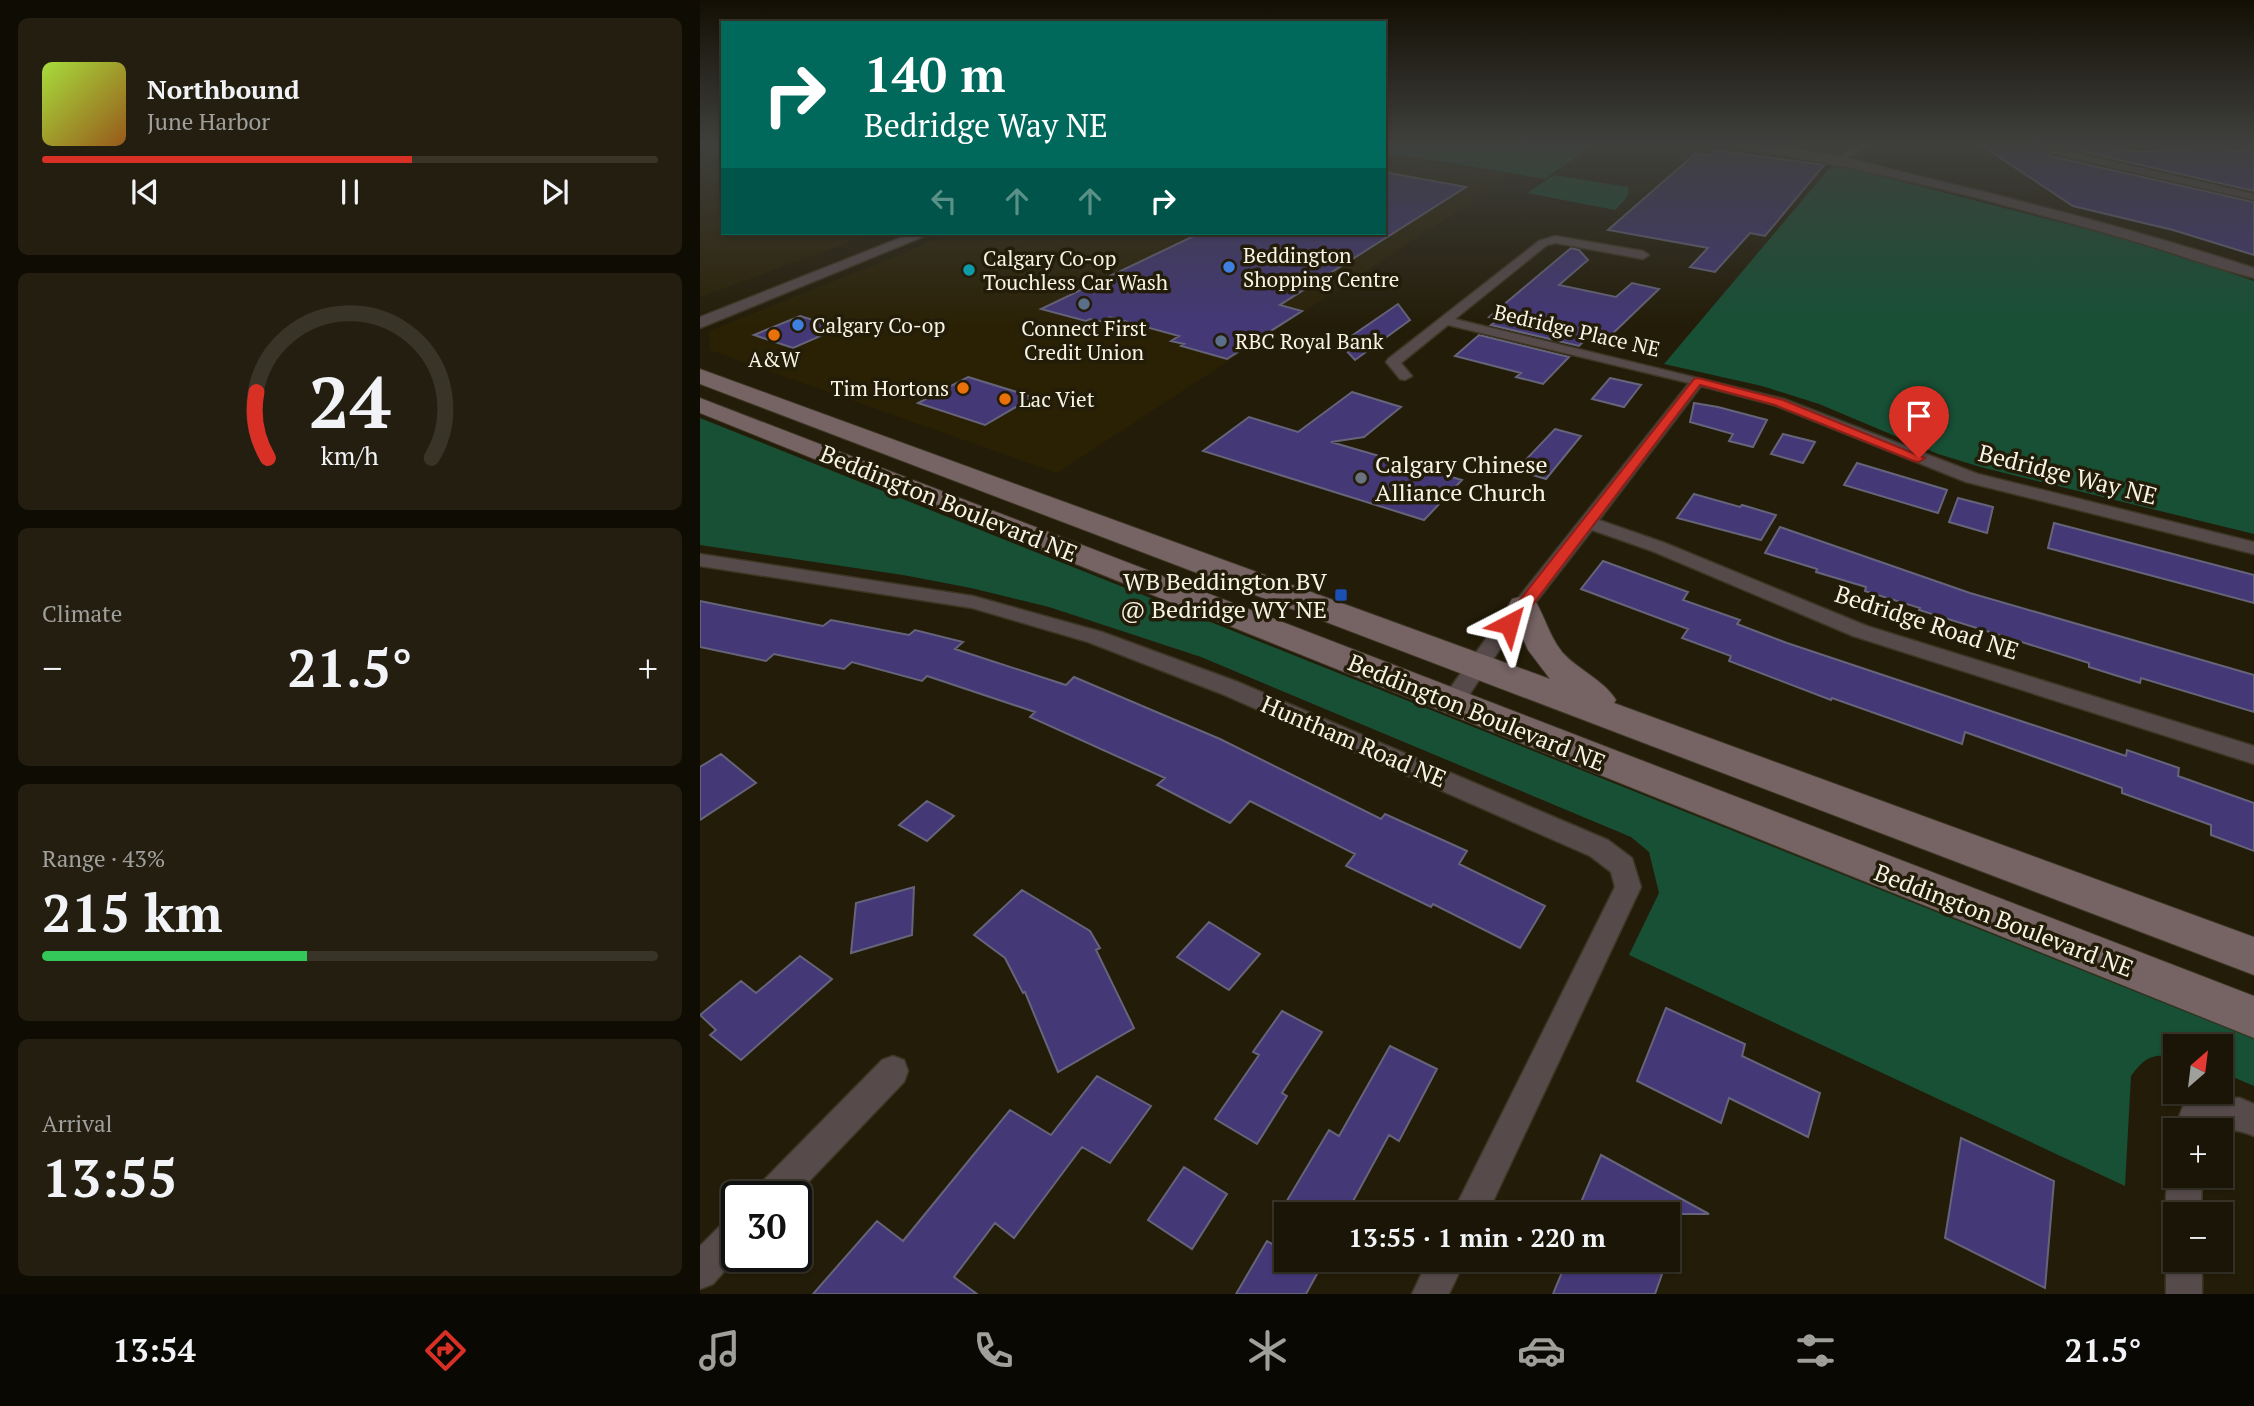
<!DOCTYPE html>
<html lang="en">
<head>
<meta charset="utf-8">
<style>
	body { margin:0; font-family:"PT Serif",serif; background:#231e10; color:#f1f3f6; height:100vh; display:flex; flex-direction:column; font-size:26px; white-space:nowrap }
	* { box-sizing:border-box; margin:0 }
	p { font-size:23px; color:#9f9f9b }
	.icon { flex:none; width:38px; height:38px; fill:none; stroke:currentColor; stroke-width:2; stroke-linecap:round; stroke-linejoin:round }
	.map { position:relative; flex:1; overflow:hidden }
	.sheet { display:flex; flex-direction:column; gap:18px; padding:18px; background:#0e0c03; width:700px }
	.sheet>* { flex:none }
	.hud { position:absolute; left:21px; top:21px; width:665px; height:214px; border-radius:0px; box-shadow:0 2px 5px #0004,0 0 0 2px #383428; background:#00695c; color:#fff; overflow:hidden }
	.needle { width:46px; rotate:28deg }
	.tools { position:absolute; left:1463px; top:1034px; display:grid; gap:14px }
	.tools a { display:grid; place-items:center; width:70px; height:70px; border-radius:0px; background:#1a1506; box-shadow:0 2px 5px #0004,0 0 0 2px #383428; font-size:35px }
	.speed { position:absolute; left:21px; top:1181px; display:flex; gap:14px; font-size:35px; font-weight:700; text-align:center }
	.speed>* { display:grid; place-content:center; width:91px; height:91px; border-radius:50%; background:#1a1506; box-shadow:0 2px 5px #0004,0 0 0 2px #383428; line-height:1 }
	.speed .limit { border:4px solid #111; border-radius:10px; background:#fff; color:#111 }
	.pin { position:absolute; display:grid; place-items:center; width:60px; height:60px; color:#fff; margin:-72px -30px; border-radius:50% 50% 50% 0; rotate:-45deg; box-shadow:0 0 7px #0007 }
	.pin .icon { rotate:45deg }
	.me { position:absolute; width:77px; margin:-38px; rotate:39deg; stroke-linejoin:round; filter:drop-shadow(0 0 5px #0008) }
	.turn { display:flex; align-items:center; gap:24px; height:147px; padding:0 28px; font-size:32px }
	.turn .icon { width:91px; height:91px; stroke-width:2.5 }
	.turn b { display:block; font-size:49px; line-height:60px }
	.lanes { display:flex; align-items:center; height:66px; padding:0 28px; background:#0003; justify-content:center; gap:35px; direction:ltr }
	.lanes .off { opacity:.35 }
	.big { font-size:52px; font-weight:800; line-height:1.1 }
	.sheet .widget { flex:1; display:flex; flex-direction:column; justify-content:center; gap:10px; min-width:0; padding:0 24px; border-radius:10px; background:#231e10 }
	.sheet .dial { align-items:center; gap:0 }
	.dial svg { height:182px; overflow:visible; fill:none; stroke:#383428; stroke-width:7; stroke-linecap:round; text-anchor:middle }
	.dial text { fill:#f1f3f6; stroke:none }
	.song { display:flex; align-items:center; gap:21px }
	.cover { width:84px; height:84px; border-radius:10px; background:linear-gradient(135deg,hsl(80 70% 55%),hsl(30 70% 35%)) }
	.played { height:7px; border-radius:4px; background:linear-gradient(90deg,#d93025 60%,#383428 60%) }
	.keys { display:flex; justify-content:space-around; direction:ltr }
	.heat { display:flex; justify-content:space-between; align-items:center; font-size:38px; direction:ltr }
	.charge { height:10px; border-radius:5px; background:linear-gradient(90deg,#34c759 43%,#383428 0) }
	.trip { position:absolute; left:574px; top:1202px; width:406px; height:70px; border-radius:0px; background:#1a1506; box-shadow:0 2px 5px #0004,0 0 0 2px #383428; font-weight:800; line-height:70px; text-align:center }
	.menu { display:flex; height:112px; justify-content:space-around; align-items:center; background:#0a0802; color:#9f9f9b }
	.menu .icon { width:49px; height:49px }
	.menu .current { color:#d93025 }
	.menu b { font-size:32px; color:#f1f3f6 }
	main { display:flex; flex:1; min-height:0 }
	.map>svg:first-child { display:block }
	.built { fill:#2a2105 }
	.green { fill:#175035 }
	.building { fill:#443877; stroke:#66647a; stroke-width:2 }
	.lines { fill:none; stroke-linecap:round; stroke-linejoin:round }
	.minor-casing { stroke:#3c3623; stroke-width:3 }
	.tertiary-casing { stroke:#3c3623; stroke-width:3 }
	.secondary-casing { stroke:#3c3623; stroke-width:2 }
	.minor { fill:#564a4b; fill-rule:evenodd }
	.tertiary { fill:#564a4b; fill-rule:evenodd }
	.secondary { fill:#766364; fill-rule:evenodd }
	.route { fill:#d93025; stroke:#8d1f18; stroke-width:2 }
	.shop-dot { fill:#3f7fe0; stroke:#231c08; stroke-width:2.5 }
	.culture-dot { fill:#0f9aa8; stroke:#231c08; stroke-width:2.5 }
	.service-dot { fill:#5c6f8a; stroke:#231c08; stroke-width:2.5 }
	.food-dot { fill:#e8710a; stroke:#231c08; stroke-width:2.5 }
	.worship-dot { fill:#6b7280; stroke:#231c08; stroke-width:2.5 }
	.transit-dot { fill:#1a4fb4; stroke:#231c08; stroke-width:2.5 }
	.labels { text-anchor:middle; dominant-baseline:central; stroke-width:7; stroke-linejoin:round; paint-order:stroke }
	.far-poi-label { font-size:21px; fill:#f7f3e6; stroke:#231c08; text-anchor:start }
	.far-street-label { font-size:21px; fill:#f7f3e6; stroke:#231c08 }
	.poi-label { font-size:24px; fill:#f7f3e6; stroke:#231c08; text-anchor:start }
	.street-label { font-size:24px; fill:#f7f3e6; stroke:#231c08 }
</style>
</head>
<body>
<main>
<section class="sheet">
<div class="widget">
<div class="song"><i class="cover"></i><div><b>Northbound</b><p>June Harbor</p></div></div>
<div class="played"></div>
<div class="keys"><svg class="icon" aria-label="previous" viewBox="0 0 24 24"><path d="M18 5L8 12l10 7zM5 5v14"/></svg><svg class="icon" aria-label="pause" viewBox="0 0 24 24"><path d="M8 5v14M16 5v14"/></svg><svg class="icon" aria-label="next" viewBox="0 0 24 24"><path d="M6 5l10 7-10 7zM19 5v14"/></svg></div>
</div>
<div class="widget dial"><svg viewBox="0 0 100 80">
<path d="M14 69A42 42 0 1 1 86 69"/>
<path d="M14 69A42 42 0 0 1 9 40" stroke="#d93025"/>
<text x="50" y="56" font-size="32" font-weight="700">24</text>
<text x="50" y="72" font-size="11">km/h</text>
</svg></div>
<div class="widget"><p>Climate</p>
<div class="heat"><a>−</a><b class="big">21.5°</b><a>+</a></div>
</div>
<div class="widget"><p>Range · 43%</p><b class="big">215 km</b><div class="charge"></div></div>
<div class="widget"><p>Arrival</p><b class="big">13:55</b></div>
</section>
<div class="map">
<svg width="1554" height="1294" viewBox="0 0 1554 1294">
	<rect width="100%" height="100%" fill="#231c08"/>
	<!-- built -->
	<path class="built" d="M0 145H23V233H174L0 297Z
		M684 153 813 175 357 473 10 350 9 331 253 233H684Z"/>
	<!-- green -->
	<path class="green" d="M692 145H893L845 179 684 152V149Z
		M1133 164 1453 246 1554 281V534L1284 468 1238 454 1119 404 1062 386 964 364Z
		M854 175 928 187C931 197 921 203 915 210L827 193Z
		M0 418 1554 1039V1086L1521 1072V1046H1475V1056C1452 1054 1445 1057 1431 1076L1425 1186 929 955 959 893 949 852 931 837 501 657 349 607 271 588 203 575 0 545Z"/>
	<!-- building -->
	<path class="building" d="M1281 145H1347L1349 156 1554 202V255L1473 230 1373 206Z
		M1362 145H1405L1440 152 1519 145 1540 152 1554 145V191L1362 147Z
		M1016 150 1124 165 1065 236 1050 233 1015 272 990 267 1008 248 908 230 996 153 1009 155Z
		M684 172 766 187 580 305 602 311 527 359 481 346 484 344 471 341 479 336 410 317 402 322 390 319 386 321 341 309 500 233H684Z
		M871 248 879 250 888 260 859 285 916 297 932 283 959 289 905 341 888 337 879 346 791 325 798 320 789 317Z
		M698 304 710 320 655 360 640 344Z
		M100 316 139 328 93 348 54 335Z
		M779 335 869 357 843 384 816 377 821 373 755 356Z
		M268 377 333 397 285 425 218 403Z
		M910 378 941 385 924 407 892 399Z
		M652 392 701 407 664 437 631 442 762 480 724 520 503 451 549 417 598 432Z
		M994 403 1018 407 1067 420 1053 447 1029 441 1033 434 990 422Z
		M855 429 881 436 846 479 816 470Z
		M1083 434 1115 442 1103 463 1071 454Z
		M1157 463 1247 490 1238 513 1144 485Z
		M994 494 1040 507 1042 505 1076 515 1061 540 977 518Z
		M1258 498 1293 507 1287 533 1249 522Z
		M1354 523 1554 575V603L1348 548Z
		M1080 527 1270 593 1554 675V712L1441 678 1440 683 1389 667V663L1219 610 1220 608 1165 591 1166 587 1116 572 1117 569 1065 553Z
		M903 561 988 592 983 600 1040 620 1037 624 1087 643 1426 756 1427 750 1479 768 1478 776 1554 803V851L1511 835V825L1422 793V788L1265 732 1262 744 1132 698 1131 700 1029 661 1031 656 982 638 988 629 881 589Z
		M0 601 123 626 131 620 209 635 215 630 263 642 255 649 366 685 374 677 520 739 681 819 685 814 767 851 759 864 845 906 820 948 733 904 731 907 646 866 655 854 550 801 530 823 457 785 465 778 330 717 335 712 227 676 222 681 152 662 144 669 74 654 66 661 0 647Z
		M21 754 56 783 0 820V767Z
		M227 801 254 816 227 841 199 825Z
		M214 887 212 935 151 953 156 903Z
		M322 890 390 931 400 948 396 950 434 1028 358 1072 325 992 323 993 305 958 274 935Z
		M509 922 560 954 529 990 477 957Z
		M100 956 132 979 41 1060 10 1035 16 1030 0 1015 41 981 56 993Z
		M966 1008 1045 1044 1042 1056 1120 1093 1108 1137 1029 1098 1021 1123 937 1081Z
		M582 1011 622 1032 582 1093 587 1096 557 1144 515 1119 559 1055 553 1052Z
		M690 1046 737 1069 699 1141 689 1135 646 1214H579L629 1130 639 1136Z
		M397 1076 451 1106 410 1163 382 1147 314 1238 295 1223 254 1277 277 1294H113L177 1221 203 1241 310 1110 351 1135Z
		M1261 1138 1354 1181 1345 1288 1245 1238Z
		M901 1155 1009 1214H876Z
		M484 1167 527 1194 492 1249 448 1220Z
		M567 1241 586 1252V1260H599L618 1272 606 1294H536Z
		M867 1260H967L955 1294H853Z"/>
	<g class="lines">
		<!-- minor casing -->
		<g class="minor-casing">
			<path id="minor" d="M1157 145H1168L1142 162H1136V158Z
				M1350 145H1360L1358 149 1554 194V200L1350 153Z
				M855 236 943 251 949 255 943 259 856 243 847 245 755 319 1084 399 1278 474 1554 542V554L1266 482 1074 405 1001 386 899 520 965 543 1167 626 1554 746V764L1153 636 952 551 892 530 802 646 761 707 753 709 745 707 742 701 745 695 788 636 989 383 748 325 701 363 712 376 705 380 700 379 686 362 688 359 839 241Z
				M0 554 273 596 402 632 538 682 908 840 932 858 941 887 787 1214H752L915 887 911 872 890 856 522 694 388 642 272 608 0 566Z
				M193 1056 204 1060 208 1071 204 1082 94 1197H54L59 1185 182 1060Z
				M1496 1096 1540 1098 1554 1104V1136C1527 1125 1503 1130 1475 1130V1133L1474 1130 1485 1101Z
				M1475 1163V1176H1502L1501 1214H1475V1227C1461 1216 1465 1177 1475 1163Z
				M37 1216 38 1256 13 1284 0 1289V1246L25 1221Z
				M1475 1246V1260H1502V1294H1466V1260L1472 1248Z
				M728 1260H765L749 1294H712Z"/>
		</g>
		<!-- tertiary casing -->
		<g class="tertiary-casing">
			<path id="tertiary" d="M1041 145C1104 144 1169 164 1230 179 1339 205 1447 233 1554 268V278C1511 267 1469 251 1426 239 1301 203 1175 169 1047 149Z
				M213 233H232L0 328V317Z"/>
		</g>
		<!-- secondary casing -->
		<g class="secondary-casing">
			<path id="secondary" d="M0 369 850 679 828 650 808 606 812 599 823 596 834 599C845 616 849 636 862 652 878 670 904 680 916 700L914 703 1554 937V975L0 384Z
				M0 398 1554 996V1038L0 413Z"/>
		</g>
		<!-- minor -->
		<use href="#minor" class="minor"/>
		<!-- tertiary -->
		<use href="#tertiary" class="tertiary"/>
		<!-- secondary -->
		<use href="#secondary" class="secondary"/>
	</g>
	<!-- sky -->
	<linearGradient id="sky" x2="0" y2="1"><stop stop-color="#130f04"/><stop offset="0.44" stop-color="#3f403d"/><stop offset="1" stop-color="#3f403d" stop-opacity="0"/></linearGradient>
	<rect width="1554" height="326" fill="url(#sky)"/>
	<!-- route -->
	<path class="route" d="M998 378 1083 400 1225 458 1219 462 1214 461 1075 405 1000 385 815 628H804L801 624 804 620 994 379Z"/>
	<!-- markers -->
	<g class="shop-dot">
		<circle cx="529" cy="267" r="7"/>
		<circle cx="98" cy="325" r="7"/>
	</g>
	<circle class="culture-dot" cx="269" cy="270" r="7"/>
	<g class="service-dot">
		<circle cx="384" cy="304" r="7"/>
		<circle cx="521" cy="341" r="7"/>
	</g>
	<g class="food-dot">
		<circle cx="74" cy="335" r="7"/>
		<circle cx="263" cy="388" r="7"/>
		<circle cx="305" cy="399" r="7"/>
	</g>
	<circle class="worship-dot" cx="661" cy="478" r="7"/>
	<rect class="transit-dot" x="634" y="588" width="14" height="14" rx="3.5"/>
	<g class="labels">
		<!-- far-poi labels -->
		<g class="far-poi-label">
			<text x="543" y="255">Beddington<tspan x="543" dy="24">Shopping Centre</tspan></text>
			<text x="283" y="258">Calgary Co-op<tspan x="283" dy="24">Touchless Car Wash</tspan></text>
			<text x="112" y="325">Calgary Co-op</text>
			<text x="384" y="328" text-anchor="middle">Connect First<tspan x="384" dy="24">Credit Union</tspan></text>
			<text x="535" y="341">RBC Royal Bank</text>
			<text x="74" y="359" text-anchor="middle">A&amp;W</text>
			<text x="249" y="388" text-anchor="end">Tim Hortons</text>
			<text x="319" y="399">Lac Viet</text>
		</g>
		<!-- far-street labels -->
		<g class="far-street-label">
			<text transform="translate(877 330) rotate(13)">Bedridge Place NE</text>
		</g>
		<!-- poi labels -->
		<g class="poi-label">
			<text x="675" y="464">Calgary Chinese<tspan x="675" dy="28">Alliance Church</tspan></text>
			<text x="627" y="581" text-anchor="end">WB Beddington BV<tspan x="627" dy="28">@ Bedridge WY NE</tspan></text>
		</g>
		<!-- street labels -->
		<g class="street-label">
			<text transform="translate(1368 474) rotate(14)">Bedridge Way NE</text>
			<text transform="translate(249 503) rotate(22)">Beddington Boulevard NE</text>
			<text transform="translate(1227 622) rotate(18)">Bedridge Road NE</text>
			<text transform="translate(777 712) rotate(22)">Beddington Boulevard NE</text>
			<text transform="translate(654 741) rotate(23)">Huntham Road NE</text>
			<text transform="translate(1304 920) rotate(21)">Beddington Boulevard NE</text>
		</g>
	</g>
</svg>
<div class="tools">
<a><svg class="needle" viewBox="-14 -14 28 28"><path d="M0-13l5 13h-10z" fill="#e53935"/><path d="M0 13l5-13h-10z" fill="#9f9f9b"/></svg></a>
<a>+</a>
<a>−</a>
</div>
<div class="speed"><div class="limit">30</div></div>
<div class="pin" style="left:1219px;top:458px;background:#d93025"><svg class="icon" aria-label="arrive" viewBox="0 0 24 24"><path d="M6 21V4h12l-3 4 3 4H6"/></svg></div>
<svg class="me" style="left:809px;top:624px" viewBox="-20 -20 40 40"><path d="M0-17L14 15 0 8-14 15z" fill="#d93025" stroke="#fff" stroke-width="4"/></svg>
<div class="trip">13:55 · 1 min · 220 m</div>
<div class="hud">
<div class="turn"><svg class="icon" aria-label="right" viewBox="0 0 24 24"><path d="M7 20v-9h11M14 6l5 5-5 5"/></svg><div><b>140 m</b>Bedridge Way NE</div></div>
<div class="lanes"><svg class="icon off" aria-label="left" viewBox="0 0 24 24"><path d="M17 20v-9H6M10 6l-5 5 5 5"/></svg><svg class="icon off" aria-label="ahead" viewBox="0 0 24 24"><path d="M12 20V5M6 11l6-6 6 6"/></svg><svg class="icon off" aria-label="ahead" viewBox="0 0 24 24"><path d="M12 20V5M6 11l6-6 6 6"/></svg><svg class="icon" aria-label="right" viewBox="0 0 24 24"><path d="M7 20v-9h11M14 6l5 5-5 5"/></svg></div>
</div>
</div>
</main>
<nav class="menu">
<b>13:54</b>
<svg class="icon current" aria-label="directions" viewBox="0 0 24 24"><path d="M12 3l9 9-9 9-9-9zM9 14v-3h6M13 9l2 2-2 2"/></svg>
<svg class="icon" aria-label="music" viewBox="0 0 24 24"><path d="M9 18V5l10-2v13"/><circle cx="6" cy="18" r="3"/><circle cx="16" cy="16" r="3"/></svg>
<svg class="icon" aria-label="phone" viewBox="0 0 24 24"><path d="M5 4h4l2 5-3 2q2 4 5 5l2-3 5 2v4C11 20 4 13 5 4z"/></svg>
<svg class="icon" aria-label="climate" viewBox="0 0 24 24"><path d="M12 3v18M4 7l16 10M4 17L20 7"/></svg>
<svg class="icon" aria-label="car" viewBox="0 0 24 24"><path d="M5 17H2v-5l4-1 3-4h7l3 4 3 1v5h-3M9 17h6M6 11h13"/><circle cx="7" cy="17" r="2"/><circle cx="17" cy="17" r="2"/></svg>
<svg class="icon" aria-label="filters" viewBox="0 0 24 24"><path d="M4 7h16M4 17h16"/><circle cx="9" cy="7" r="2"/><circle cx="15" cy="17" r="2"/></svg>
<b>21.5°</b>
</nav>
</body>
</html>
